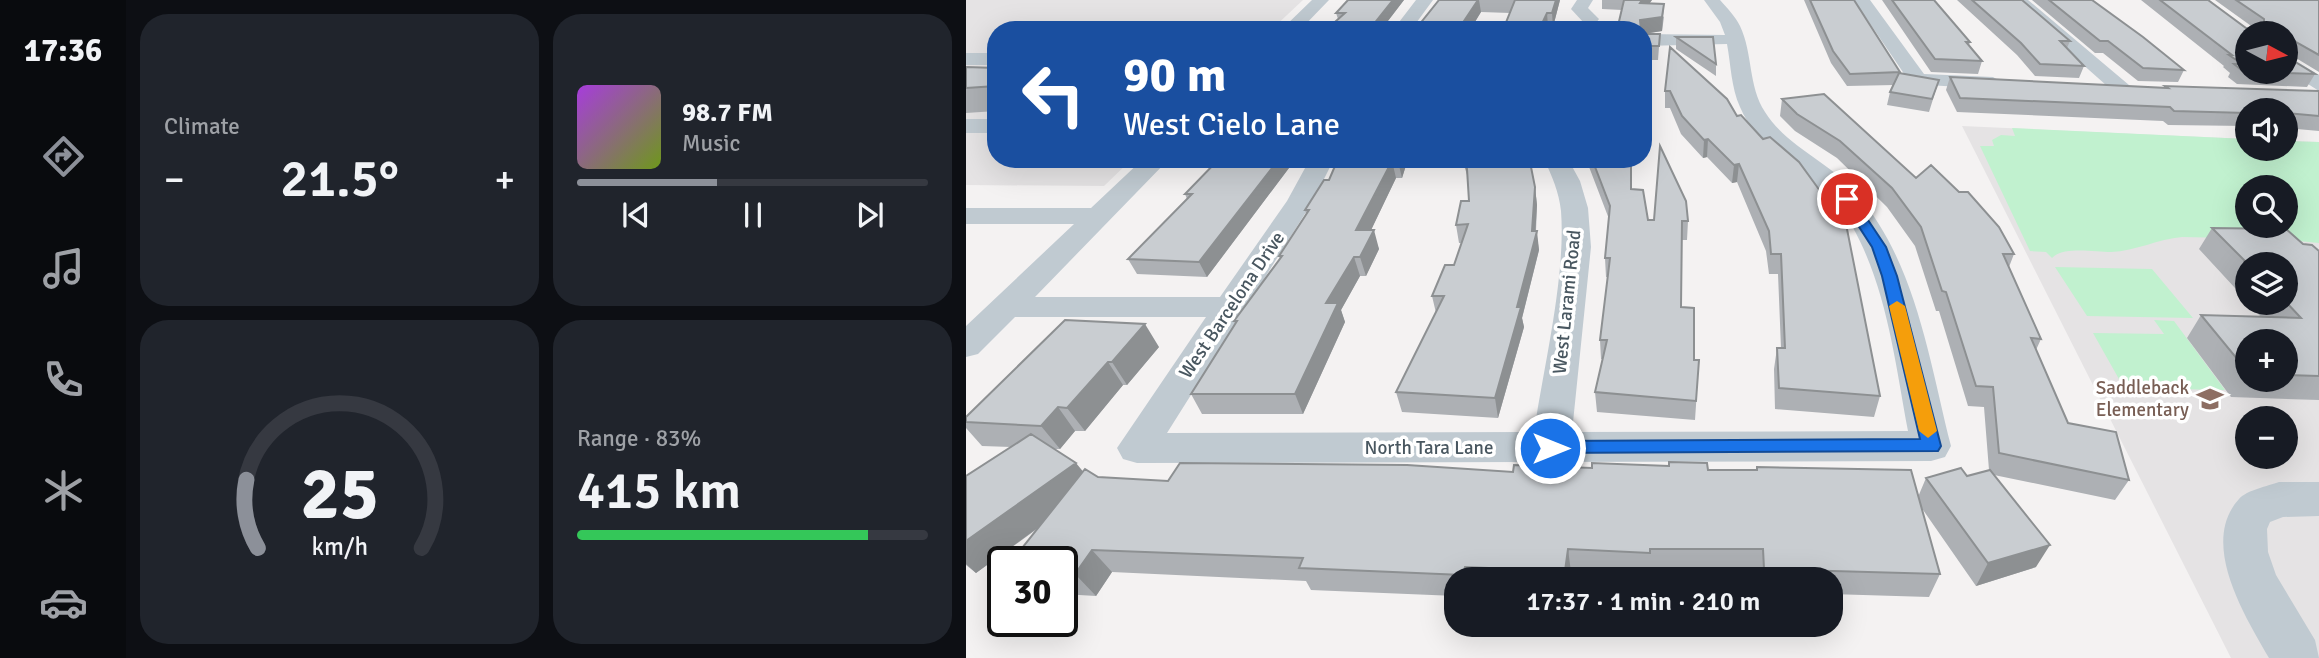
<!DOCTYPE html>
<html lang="en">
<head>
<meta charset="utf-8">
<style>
	body { margin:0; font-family:Signika,sans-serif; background:#20242c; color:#f1f3f6; height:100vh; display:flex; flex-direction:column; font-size:26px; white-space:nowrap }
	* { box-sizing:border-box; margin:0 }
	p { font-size:23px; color:#9ea1a6 }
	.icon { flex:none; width:38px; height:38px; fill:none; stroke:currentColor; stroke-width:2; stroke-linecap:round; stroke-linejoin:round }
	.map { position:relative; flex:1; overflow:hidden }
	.side { display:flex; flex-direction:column; gap:14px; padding:14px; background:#0d0f14; width:840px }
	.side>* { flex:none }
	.hud { position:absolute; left:21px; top:21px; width:665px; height:147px; border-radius:28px; box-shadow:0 7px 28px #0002; background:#1a4fa0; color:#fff; overflow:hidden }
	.needle { width:46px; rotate:97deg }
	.tools { position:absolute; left:1269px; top:21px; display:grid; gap:14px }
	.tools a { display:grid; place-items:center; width:63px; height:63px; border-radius:50%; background:#171b24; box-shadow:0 7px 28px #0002; font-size:35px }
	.speed { position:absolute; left:21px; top:546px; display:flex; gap:14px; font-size:35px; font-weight:700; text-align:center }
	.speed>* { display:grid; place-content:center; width:91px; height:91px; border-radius:50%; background:#171b24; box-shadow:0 7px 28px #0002; line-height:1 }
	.speed .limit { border:4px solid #111; border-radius:10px; background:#fff; color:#111 }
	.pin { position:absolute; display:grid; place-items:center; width:60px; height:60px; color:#fff; margin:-30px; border:4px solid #fff; border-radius:50%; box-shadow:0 2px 7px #0007 }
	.me { position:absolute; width:77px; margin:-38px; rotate:90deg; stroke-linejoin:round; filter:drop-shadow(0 0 5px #0008) }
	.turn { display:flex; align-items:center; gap:24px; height:147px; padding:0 21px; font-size:32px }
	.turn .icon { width:91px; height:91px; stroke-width:2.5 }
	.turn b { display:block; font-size:49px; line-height:60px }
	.big { font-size:52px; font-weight:600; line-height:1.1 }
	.side .card { flex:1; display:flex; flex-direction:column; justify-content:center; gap:10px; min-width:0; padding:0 24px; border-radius:28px; background:#20242c }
	.side .dial { align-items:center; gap:0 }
	.dial svg { height:182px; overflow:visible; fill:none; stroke:#363941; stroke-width:7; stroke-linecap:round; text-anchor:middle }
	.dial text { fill:#f1f3f6; stroke:none }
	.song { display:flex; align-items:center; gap:21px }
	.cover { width:84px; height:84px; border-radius:10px; background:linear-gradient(135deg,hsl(280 70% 55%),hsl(80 70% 35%)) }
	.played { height:7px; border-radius:4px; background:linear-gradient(90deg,#8c9099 40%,#363941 40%) }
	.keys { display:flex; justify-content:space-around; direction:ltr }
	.heat { display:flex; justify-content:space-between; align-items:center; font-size:38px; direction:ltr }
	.charge { height:10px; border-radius:5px; background:linear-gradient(90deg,#34c759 83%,#363941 0) }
	.side .tiles { flex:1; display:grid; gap:14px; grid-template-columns:repeat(2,1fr) }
	.trip { position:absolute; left:478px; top:567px; width:399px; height:70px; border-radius:28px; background:#171b24; box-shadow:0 7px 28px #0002; font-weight:600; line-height:70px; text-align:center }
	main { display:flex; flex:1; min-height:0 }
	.menu { display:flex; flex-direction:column; width:126px; justify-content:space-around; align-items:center; background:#090b0e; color:#9ea1a6 }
	.menu .icon { width:49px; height:49px }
	.menu .on { color:#8c9099 }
	.menu b { font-size:32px; color:#f1f3f6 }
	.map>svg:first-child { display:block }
	.education { fill:#e5e3e4; fill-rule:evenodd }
	.green { fill:#c1f1cf; fill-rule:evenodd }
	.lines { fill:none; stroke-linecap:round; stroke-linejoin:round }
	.minor { fill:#c0cad1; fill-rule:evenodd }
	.wall { fill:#adb0b4; fill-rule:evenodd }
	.shaded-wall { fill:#8d9092 }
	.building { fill:#c9cdd1; stroke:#8d9092; stroke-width:2 }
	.route { fill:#1a73e8; stroke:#114b97; stroke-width:2 }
	.slow { fill:#f59e0b }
	.labels { text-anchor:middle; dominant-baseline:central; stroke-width:7; stroke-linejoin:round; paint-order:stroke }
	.street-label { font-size:19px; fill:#495760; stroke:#fff }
	.education-label { font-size:19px; fill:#785e54; stroke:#fff; text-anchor:end }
</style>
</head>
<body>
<main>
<nav class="menu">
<b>17:36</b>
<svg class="icon on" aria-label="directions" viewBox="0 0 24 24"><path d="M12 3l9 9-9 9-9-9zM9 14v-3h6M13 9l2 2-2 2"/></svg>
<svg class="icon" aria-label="music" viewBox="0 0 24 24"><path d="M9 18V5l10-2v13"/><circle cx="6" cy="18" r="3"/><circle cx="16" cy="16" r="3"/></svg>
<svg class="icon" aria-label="phone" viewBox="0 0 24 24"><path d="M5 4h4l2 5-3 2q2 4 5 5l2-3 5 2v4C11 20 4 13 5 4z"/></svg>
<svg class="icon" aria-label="climate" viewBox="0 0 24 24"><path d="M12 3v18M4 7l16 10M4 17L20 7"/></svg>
<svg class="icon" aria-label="car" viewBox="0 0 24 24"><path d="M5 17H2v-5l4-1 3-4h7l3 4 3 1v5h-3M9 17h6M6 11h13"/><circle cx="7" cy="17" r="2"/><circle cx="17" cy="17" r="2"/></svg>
</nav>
<section class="side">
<div class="tiles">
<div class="card"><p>Climate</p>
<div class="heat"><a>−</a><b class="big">21.5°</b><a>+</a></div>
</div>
<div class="card">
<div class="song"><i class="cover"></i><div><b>98.7 FM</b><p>Music</p></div></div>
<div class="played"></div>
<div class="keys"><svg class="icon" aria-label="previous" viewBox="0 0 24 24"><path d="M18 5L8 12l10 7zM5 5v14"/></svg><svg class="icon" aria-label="pause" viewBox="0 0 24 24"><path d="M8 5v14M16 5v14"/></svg><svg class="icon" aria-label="next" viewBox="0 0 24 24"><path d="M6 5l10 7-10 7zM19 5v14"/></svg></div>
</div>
<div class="card dial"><svg viewBox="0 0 100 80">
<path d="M14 69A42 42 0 1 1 86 69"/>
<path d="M14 69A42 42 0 0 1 9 39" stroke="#8c9099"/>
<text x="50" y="56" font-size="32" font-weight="700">25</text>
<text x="50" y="72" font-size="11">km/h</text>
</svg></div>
<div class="card"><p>Range · 83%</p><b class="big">415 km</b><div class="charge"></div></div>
</div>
</section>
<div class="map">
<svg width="1353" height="658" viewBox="0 0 1353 658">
	<rect width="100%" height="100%" fill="#f4f2f2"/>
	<!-- education -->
	<path class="education" d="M0 0H337L305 30H30V159H166L138 186 0 185Z
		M996 126 1281 139V149H1320V141L1353 142V658H1265ZM1281 187H1320V226H1281ZM1281 264H1320V303H1281ZM1281 341H1320V380H1281ZM1281 418H1320V457H1281Z"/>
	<!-- green -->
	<path class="green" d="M1046 128 1281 139V149H1320V141L1353 142V243L1312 239 1216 237C1192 239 1170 251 1145 252 1129 252 1097 246 1086 258L1080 252 1064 251 1014 146H1028L1026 140 1035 135 1049 136ZM1281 187H1320V226H1281Z
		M1089 267 1186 269 1227 318 1121 316Z
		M1188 320 1208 321 1259 390 1158 388 1127 333 1198 334Z"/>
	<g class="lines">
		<!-- minor -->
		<path class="minor" d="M346 0H363L334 30H315Z
			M450 0H467L445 30H427Z
			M611 0H627L622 8 633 19 630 23H618L605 9Z
			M738 0H754C761 8 769 16 774 26 787 53 782 86 799 112 821 147 864 162 890 193 950 262 963 360 985 446L979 457 965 461 171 463 157 459 151 448 240 317H49L12 354 0 357V326L108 224H0V208H125L177 159H203L69 297H254L321 201 344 159H368L347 201 201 433 568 432C578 365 600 276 595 211 593 192 586 176 578 159H602L614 181 622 208 625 247 606 432 942 431C929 362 921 288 886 226 858 177 796 159 774 107 765 87 765 65 761 44L677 46V34L759 35 754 22Z
			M888 0H904L958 74 1027 77 1037 83 1027 89 945 84Z
			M1044 0H1062L1163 85 1166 89 1163 93H1149Z
			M0 53H30V65H0Z
			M1320 55 1353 75V91L1320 70Z
			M0 119H30V133H0Z
			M1313 482H1353V516L1317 517 1304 522 1301 529 1302 552 1310 575 1349 640 1353 658H1303C1279 616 1233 543 1273 499 1281 490 1302 486 1313 482Z"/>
	</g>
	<!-- wall -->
	<path class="wall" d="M382 0H438L415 30H360L372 19 370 13Z
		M473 0H594L587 27H582L544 13 515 12 504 30H449Z
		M636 0H686L683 3 698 17 696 31 678 34H694L692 60H677V30L656 10 636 9Z
		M838 0H888L933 73 973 80 963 112 921 105 924 92 928 85 881 86 865 63Z
		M916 0H968L1004 42 1003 45 1016 61 1012 74 965 72Z
		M991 0H1056L1104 41 1101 48 1118 66 1113 78 1069 76 1051 55Z
		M1066 0H1126L1218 70 1212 82 1172 81 1137 53H1129Z
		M1175 0H1242L1280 28 1287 29 1288 28 1249 0H1353V72L1325 55 1326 60 1349 74 1341 87 1271 84 1262 77 1264 73 1257 67 1258 66Z
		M710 37 750 64V76L710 49Z
		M704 47 914 396 908 417 809 409 808 369 811 348H815L812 274H803L800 251 771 182 766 183 741 157 737 158 715 134 704 108H699V91Z
		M0 67 30 68V111L0 113Z
		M984 77 1198 88 1199 86 1353 91V131L1320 128V110H1281V126L1202 125 1197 121 991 112 980 90Z
		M816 99 950 178 1048 254 1043 267 1075 339 1070 350 1102 423 1163 480 1149 500 1028 475 1070 567 1010 586 955 507 974 574 963 597 864 594V579H793V572H684V576L605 572 604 579H490V596L345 590 340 581 146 572 130 596 96 594V562L71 529 10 573 0 565V476L45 447 16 446 0 428V417L99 320 193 347 161 385H157L119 431H109L94 449H89L117 472 132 477 202 481 547 472 626 468 790 470 791 467 952 497 960 478 1001 476 1023 470 1018 407 1002 406 973 311H970L949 246 921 207 871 158 829 131 814 116Z
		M372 159H442L436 178H430L405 230 413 249 400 276H394L375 310 379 322 337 414H236L225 394 269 324 268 321 314 259 313 256 340 214 339 210 363 180Z
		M496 159H562L569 187 571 205 570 231 573 250 556 318 558 327 532 418 436 412 430 392 470 313 466 296 488 265 496 243H493L490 225 503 201 502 178Z
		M620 159H666L665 189 682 220 722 221 721 240H716L715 307 728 360H733L729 420 631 412 629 392 637 359H635L634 340 642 277H640L639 258 643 219Z
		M326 164 241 277 171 274 162 259 221 199 219 194Z
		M1246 228 1337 244 1353 251V400L1265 397 1221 338 1235 315 1295 317 1282 303H1320V264H1281V301L1233 249ZM1281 341H1320V380H1281Z"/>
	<!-- shaded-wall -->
	<path class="shaded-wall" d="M427 0H438L415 30H403Z
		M512 0H513L515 12 504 30H492Z
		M590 0H594L587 27 586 13Z
		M676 0H686L674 17V3Z
		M698 4 696 31 677 34V30H674V20Z
		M581 13 582 27 581 30H573Z
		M742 139 741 157 737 158 738 140Z
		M313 159H324L326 164 241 277 233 262Z
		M432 159H442L436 178 432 161Z
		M426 161 430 178 396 249 390 230Z
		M773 164 771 182 766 183 768 165Z
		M569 187 571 205 569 238 571 231 573 250 556 318 558 327 532 418 529 398 551 307 566 231Z
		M408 230 413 249 400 276 394 257Z
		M388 257 394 276 375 310 379 322 337 414 329 394 360 303Z
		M179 324 193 347 161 385 146 362Z
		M142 362 157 385 119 431 101 408Z
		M92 407 109 431 94 449 75 426Z
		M110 463 129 486 10 573 0 564V541Z
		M1084 545 1070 567 1010 586 1022 563Z
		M602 549 605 572 604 579H600L599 571Z
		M126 550 146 572 130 596 109 574Z
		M499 567 503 579H499L497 575Z"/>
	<!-- building -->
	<path class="building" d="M382 0H427L403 30H360L379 13H370Z
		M473 0H512L492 30H449Z
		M549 0H590L586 13H581L573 30H537Z
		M658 0H676L674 3 698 4 696 17 674 20 675 30H651Z
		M844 0H888L934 72 884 74 867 51Z
		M926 0H968L1004 42H1000L1016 61 969 59Z
		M1006 0H1056L1104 41H1094L1118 66 1074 64 1055 43Z
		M1083 0H1126L1177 37 1218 70 1177 68 1142 41H1134Z
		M1194 0H1242L1280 28 1289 29 1290 24 1298 23V19L1270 0H1353V55L1328 41 1324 43 1326 60 1349 74 1284 72H1320V33H1281V72H1278L1268 64H1276L1263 55H1266Z
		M677 34H694L693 46H677Z
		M710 37H747L750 64Z
		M704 47 761 99 771 116 775 115 797 139 804 137 833 162 857 195 862 194 881 229 914 396 813 388 811 348H819L815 254H805L803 231 773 164 768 165 742 139 738 140 716 116 704 91H699Z
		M0 67 30 68V86L0 88Z
		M933 73 973 80 966 99 924 92Z
		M984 77 1202 88 1199 86 1353 91V116L1320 113V110H1281V113L1208 111 1204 107 994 98Z
		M858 94 950 178 965 165 993 192H1002L1033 227 1048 254H1037L1075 339 1065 338 1102 423 1150 432 1163 480 1033 453 1027 387 1010 386 980 292 976 291 955 227 926 188 874 141 831 114 816 99Z
		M694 146 720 201 722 221H716L715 307 728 308V360H733L730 401 629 392 641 340H634L644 258H639L644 206 626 159H665V189L677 190 682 220H688Z
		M253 159H313L233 262 162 259 226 194H219Z
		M372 159H432V161H426L390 230H408L394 257H388L360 303H372L329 394H225L271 321H268L316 256H313L343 210H339L358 180H363Z
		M498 159H562L565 167 569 187 566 231H571L551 307H555L529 398 430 392 478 296H466L479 265H488L502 224 490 225 495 201H503L501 169Z
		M1246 228 1320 229 1337 244 1346 245 1353 251V376L1320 375V341H1281V371L1235 315 1335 318 1320 302V264H1282Z
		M99 320 179 324 146 362H142L101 408 92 407 75 426 0 422V417Z
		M65 434 110 463 0 541V476Z
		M703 462 741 463 742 470H791V467L945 470 974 574 798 569 797 549H684V553L602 549 599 571 499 567 497 575 333 568 337 558 126 550 109 574 96 573V562H45L119 469 132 477 202 481 214 463 441 465 547 472 548 465 626 468V463L703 466Z
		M995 468 1001 476 1024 470 1084 545 1022 563 960 478Z"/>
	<!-- route -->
	<path class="route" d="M877 196 888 199 920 247 931 276 975 446 972 451 578 453 575 448 578 443 584 441 954 439 916 276 906 247 875 199Z"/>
	<!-- slow -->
	<path class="slow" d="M931 301 939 306 971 431 962 438 953 431 923 306Z"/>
	<!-- icons -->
	<defs>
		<g id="school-bare" transform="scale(2.1)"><path d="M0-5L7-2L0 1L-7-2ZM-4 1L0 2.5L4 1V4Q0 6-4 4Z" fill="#8d6e63" stroke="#fff" stroke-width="2.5" paint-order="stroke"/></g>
	</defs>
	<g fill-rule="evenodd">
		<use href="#school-bare" x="1244" y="399"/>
	</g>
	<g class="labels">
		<!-- street labels -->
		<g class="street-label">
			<text transform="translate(601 302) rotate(-84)">West Larami Road</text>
			<text transform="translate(266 305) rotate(-56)">West Barcelona Drive</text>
			<text x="463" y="448">North Tara Lane</text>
		</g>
		<!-- education labels -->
		<g class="education-label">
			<text x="1223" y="388">Saddleback<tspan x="1223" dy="22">Elementary</tspan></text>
		</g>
	</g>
</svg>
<div class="tools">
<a><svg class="needle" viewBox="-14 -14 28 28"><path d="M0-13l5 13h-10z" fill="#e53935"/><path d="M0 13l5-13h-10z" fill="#9ea1a6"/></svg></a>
<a><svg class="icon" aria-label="sound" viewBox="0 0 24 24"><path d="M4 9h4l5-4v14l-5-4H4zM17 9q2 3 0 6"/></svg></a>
<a><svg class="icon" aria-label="search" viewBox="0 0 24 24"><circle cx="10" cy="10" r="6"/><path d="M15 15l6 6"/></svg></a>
<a><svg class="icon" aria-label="layers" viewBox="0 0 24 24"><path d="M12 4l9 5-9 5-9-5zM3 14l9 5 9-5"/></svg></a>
<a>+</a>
<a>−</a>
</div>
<div class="speed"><div class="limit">30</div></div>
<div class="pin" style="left:881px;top:199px;background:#d93025"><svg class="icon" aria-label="arrive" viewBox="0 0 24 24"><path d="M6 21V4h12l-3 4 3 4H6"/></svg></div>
<svg class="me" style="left:584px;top:448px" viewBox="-20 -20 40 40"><circle r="17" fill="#1a73e8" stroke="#fff" stroke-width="3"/><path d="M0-11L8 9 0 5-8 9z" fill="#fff"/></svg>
<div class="trip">17:37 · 1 min · 210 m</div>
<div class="hud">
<div class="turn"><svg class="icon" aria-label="left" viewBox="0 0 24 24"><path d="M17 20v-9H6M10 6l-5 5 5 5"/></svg><div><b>90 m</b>West Cielo Lane</div></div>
</div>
</div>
</main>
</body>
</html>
